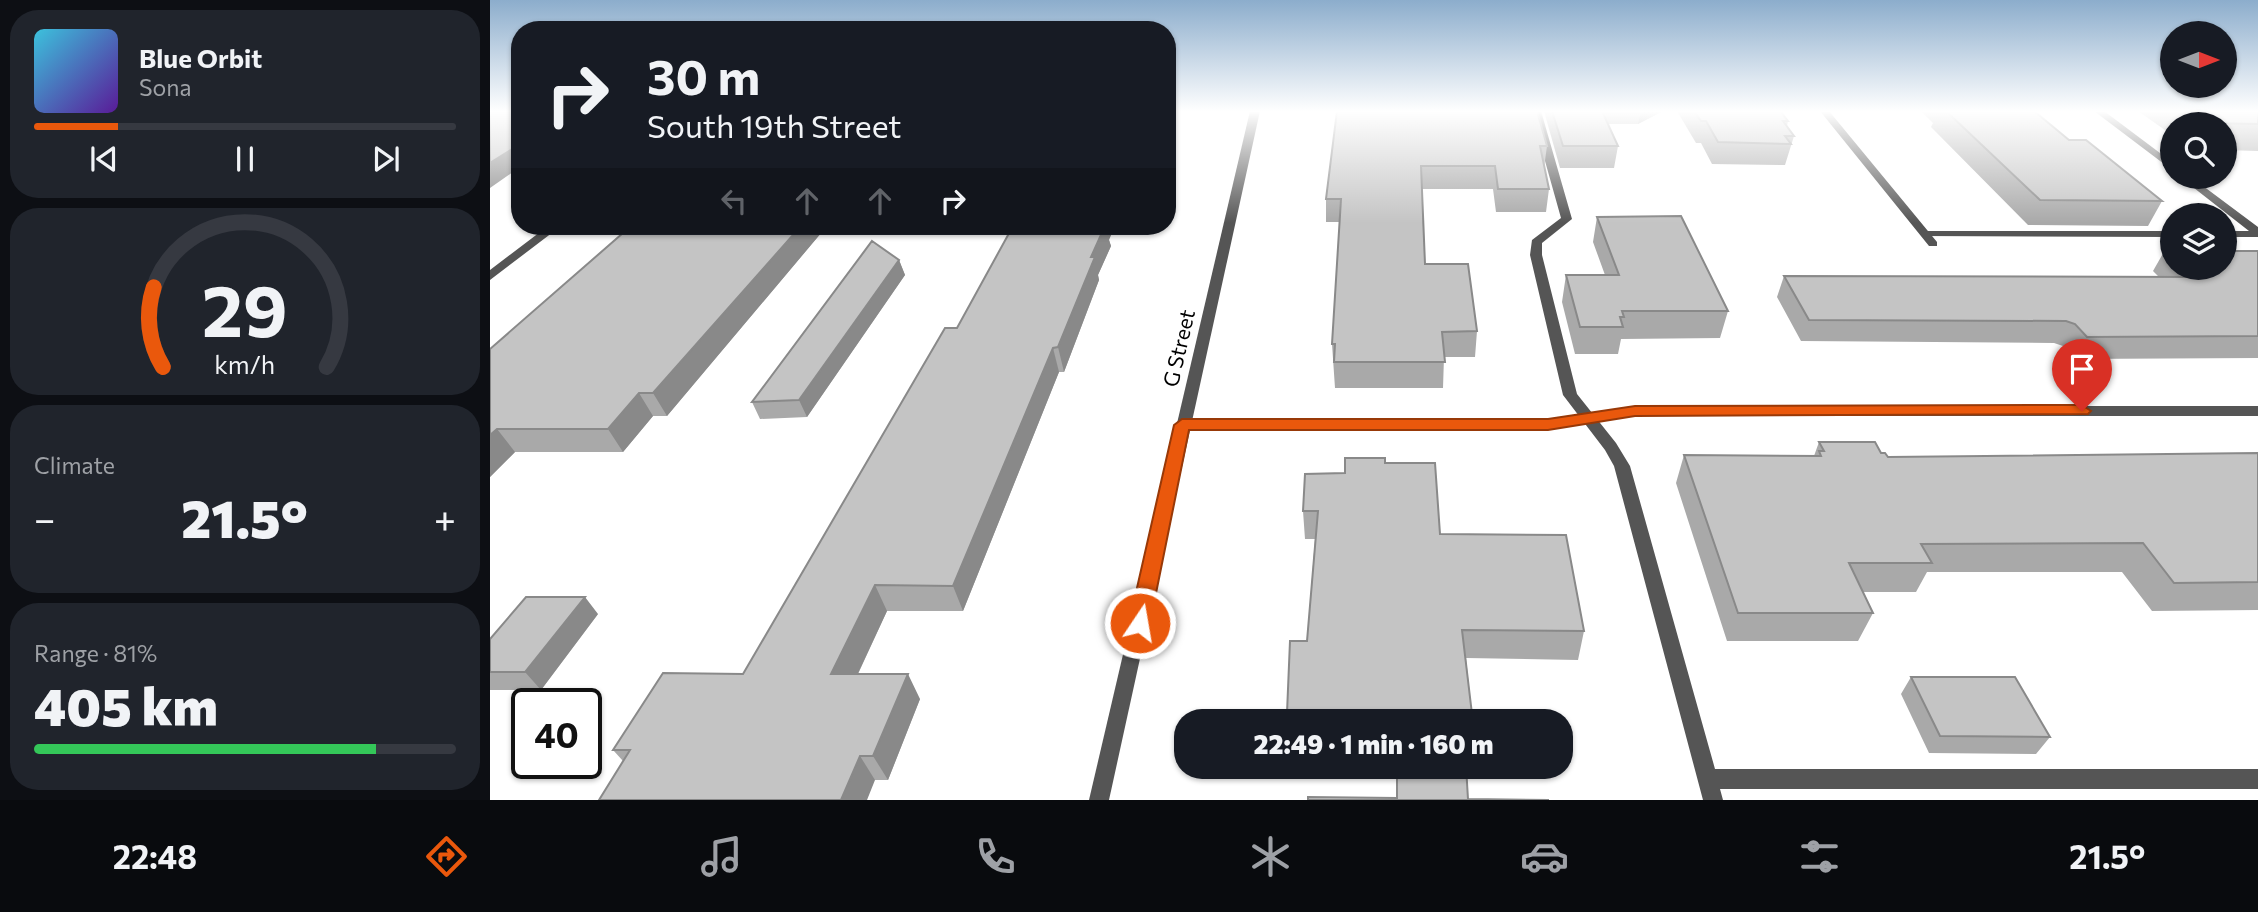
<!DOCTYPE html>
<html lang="en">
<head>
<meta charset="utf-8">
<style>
	body { margin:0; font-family:Commissioner,sans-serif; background:#20242c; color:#f1f3f6; height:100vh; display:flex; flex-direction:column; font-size:26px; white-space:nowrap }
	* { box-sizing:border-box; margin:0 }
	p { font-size:23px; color:#9ea1a6 }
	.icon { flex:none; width:38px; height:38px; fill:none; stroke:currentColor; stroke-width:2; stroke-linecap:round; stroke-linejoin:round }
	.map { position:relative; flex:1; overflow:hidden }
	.panel { display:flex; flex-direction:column; gap:10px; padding:10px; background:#0d0f14; width:490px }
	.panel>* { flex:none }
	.banner { position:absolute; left:21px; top:21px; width:665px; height:214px; border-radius:28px; box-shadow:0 2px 5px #0004; background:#171b24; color:#f1f3f6; overflow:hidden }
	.needle { width:46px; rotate:90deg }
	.tools { position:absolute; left:1670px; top:21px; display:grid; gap:14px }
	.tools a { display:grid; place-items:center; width:77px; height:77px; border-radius:50%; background:#171b24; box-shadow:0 2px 5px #0004; font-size:35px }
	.speed { position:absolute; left:21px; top:688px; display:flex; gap:14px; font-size:35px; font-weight:700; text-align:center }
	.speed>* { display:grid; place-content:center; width:91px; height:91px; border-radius:50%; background:#171b24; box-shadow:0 2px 5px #0004; line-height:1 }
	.speed .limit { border:4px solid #111; border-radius:10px; background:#fff; color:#111 }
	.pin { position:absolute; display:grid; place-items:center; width:60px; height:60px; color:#fff; margin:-72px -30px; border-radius:50% 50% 50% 0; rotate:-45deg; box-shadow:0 0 7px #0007 }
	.pin .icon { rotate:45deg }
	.me { position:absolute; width:77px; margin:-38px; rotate:12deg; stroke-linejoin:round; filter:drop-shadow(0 0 5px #0008) }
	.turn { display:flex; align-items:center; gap:24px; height:147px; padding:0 21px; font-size:32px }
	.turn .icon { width:91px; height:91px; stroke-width:2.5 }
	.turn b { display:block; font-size:49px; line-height:60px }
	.lanes { display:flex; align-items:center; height:66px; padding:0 21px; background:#0003; justify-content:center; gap:35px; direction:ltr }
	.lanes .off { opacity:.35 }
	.big { font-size:52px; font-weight:800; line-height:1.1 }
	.panel .card { flex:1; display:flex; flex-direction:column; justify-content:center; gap:10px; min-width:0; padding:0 24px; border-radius:28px; background:#20242c }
	.panel .dial { align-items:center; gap:0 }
	.dial svg { height:182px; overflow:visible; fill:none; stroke:#363941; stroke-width:7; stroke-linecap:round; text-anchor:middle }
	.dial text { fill:#f1f3f6; stroke:none }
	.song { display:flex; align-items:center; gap:21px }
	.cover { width:84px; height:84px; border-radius:10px; background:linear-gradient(135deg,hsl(190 70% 55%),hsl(270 70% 35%)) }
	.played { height:7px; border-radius:4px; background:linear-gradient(90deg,#ea580c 20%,#363941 20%) }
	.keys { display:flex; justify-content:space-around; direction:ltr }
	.heat { display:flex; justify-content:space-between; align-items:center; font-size:38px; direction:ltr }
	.charge { height:10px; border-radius:5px; background:linear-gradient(90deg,#34c759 81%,#363941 0) }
	.trip { position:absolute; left:684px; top:709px; width:399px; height:70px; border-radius:28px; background:#171b24; box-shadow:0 2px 5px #0004; font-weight:800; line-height:70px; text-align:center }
	.tabs { display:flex; height:112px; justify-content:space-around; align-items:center; background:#090b0e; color:#9ea1a6 }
	.tabs .icon { width:49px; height:49px }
	.tabs .active { color:#ea580c }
	.tabs b { font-size:32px; color:#f1f3f6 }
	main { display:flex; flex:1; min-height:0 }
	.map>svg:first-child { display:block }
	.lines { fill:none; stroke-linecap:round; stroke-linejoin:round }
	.service { fill:#555; fill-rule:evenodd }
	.minor { fill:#555; fill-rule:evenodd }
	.tertiary { fill:#555; fill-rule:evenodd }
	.wall { fill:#a9a9a9 }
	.shaded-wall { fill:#898989 }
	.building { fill:#c4c4c4; stroke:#898989; stroke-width:2 }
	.route { fill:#ea580c; stroke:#983908; stroke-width:2 }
	.labels { text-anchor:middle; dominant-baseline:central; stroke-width:5; stroke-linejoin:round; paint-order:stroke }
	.street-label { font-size:21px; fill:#000; stroke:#fff }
</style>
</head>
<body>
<main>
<section class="panel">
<div class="card">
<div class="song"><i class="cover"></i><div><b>Blue Orbit</b><p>Sona</p></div></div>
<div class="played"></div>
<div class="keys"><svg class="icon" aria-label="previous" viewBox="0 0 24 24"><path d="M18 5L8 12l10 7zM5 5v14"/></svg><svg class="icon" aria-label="pause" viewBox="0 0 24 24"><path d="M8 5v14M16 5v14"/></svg><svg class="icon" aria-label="next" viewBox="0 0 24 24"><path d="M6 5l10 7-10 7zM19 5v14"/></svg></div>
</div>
<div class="card dial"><svg viewBox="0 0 100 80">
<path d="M14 69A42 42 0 1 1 86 69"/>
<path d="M14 69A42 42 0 0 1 10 34" stroke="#ea580c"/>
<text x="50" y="56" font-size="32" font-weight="700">29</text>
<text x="50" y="72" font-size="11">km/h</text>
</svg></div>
<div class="card"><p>Climate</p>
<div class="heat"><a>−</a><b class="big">21.5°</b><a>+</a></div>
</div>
<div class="card"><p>Range · 81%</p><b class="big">405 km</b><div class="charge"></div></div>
</section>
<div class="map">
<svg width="1768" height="800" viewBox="0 0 1768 800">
	<rect width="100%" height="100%" fill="#fff"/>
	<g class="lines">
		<!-- service -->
		<path class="service" d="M1041 111H1051L1082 219 1052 243V255L1087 394 1126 443 1140 466 1225 769H1768V789H1230L1233 800H1213L1124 466 1115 450 1073 395 1040 255 1042 240 1071 218Z
			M1604 111H1614L1682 162V170Z
			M1690 177H1701L1768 227V237H1734V231H1759Z
			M1435 231H1682V237L1431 236V232Z"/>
		<!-- minor -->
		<path class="minor" d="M1330 111H1339L1447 242V246H1439Z
			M58 226H71L0 280V270Z
			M1145 406H1768V416H1145L1058 430H692L685 425 692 420H1058Z"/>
		<!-- tertiary -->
		<path class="tertiary" d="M760 111H770L619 800H599Z"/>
	</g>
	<!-- wall -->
	<path class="wall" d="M847 111 1057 146 1054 168 1059 189 1056 212H1006L1003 189H932L935 264 987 331 985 357H954L953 388H845L842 344 850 222H836V199Z
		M1054 111H1173L1148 124H1118L1128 146 1124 168H1070Z
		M1187 111H1290L1298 121 1297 126 1304 136 1295 165 1222 164 1211 143H1206Z
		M1431 111H1544L1579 140 1672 201 1658 226 1538 225 1441 127 1443 123Z
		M1648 111H1768V151L1734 150V124H1682V135Z
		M1107 217 1238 311 1230 338 1131 339 1128 354H1085L1072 302 1076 275H1115L1103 242Z
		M141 226H337L177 416H163L133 452H25L0 477V349Z
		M619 240 621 246 608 275 609 280 574 372H569L473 611H397L368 674 430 699 398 780H385L133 761 123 750 253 674 467 328Z
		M1675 250H1682V268H1734L1768 251V358L1584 359 1573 346 1564 343 1311 341 1287 297 1294 276 1669 277 1663 271Z
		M409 260 415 275 317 417 270 419 262 402Z
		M1329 442 1391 453 1398 457 1768 453V610L1662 611 1632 572H1437L1426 592H1372L1383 613 1368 641H1237L1186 483 1194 455 1324 456Z
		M895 463 950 534 1094 631 1088 660 976 658 982 714 981 721H798L797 713 817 641 825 539H815L813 511 855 473Z
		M108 614 51 690H0V639Z
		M1421 677 1560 737 1546 754 1439 753 1411 694Z
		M906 766H976L906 798Z"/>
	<!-- shaded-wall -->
	<path class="shaded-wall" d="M1151 111H1173L1148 124Z
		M30 144V167L0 188V163Z
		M311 226H337L177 416 163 393Z
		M613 226H625L619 240 621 246 608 275 609 280 574 372 568 347Z
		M409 260 415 275 317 417 309 400Z
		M563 348 569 372 473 611 463 586Z
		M149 393 163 416 133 452 118 429Z
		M7 429 25 452 0 477V435Z
		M385 585 397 611 356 699 341 674Z
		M95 597 108 614 51 690 35 672Z
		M418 674 430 699 398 780 383 756Z
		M370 756 385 780 377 800H351Z"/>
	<!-- building -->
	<path class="building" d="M0 111H30V144L0 163Z
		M847 111H1047L1057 146H1050L1059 189H1008L1005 166H931L935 264H978L987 331 952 332 955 362H844L845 344H842L851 199H836Z
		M1062 111H1112L1128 146H1073Z
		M1204 111H1290L1298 121H1293L1304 136H1295L1301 144 1228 142 1216 121H1211Z
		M1456 111H1544L1579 140H1596L1672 201 1550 200Z
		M1699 111H1768V124L1716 123Z
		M1191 216 1238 311H1132L1134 317H1130L1133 327H1090L1076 275H1129L1107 217Z
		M141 226H311L163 393H149L118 429H7L0 435V349Z
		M523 226H615L601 257H605L568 347 563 348 463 586 385 585 341 674H418L383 756H370L351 800H109L140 750H123L173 673 253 674 455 328H467Z
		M382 241 409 260 309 400 262 402Z
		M1675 250H1682V256Z
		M1734 251H1768V336L1597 337 1585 324 1576 321 1319 320 1294 276 1705 277 1695 268H1734Z
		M1329 442H1385L1391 453H1395L1398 457 1768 453V582L1684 583 1653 543 1431 544 1442 563H1359L1383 613H1248L1194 455 1331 456 1329 451H1334Z
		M855 458H895V463H945L950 534 1076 535 1094 631 972 630 982 714 972 715V721H906V717L817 719V713H797L800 641H817L828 511H813L815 474 855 473Z
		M36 597H95L35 672H0V639Z
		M1421 677H1525L1560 737 1450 736Z
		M907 766H976L978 799 1059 800H818V797L907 798Z"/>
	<!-- sky -->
	<linearGradient id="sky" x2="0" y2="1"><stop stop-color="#8cadcc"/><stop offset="0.5" stop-color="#fff"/><stop offset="1" stop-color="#fff" stop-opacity="0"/></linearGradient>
	<rect width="1768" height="223" fill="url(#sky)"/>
	<!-- route -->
	<path class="route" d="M1592 405 1601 411 1598 414 1145 416 1058 430H699L660 623 657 629 650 632 642 629 639 623 684 425 692 419H1058L1145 406Z"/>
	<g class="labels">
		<!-- street labels -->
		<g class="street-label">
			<text transform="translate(688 348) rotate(-77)">G Street</text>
		</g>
	</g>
</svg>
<div class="tools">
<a><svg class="needle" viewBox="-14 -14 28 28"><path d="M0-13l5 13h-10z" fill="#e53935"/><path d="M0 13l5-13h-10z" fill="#9ea1a6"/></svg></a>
<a><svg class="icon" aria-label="search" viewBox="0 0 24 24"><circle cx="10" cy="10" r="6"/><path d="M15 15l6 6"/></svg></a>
<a><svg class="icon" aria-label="layers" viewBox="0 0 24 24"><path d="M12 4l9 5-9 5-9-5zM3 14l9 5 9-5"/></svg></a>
</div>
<div class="speed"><div class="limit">40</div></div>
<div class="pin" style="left:1592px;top:411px;background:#d93025"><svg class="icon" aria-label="arrive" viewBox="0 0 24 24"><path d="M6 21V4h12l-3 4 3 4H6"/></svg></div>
<svg class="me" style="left:650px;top:623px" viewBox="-20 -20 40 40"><circle r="17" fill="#ea580c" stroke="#fff" stroke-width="3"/><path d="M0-11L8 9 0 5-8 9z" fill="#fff"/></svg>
<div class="trip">22:49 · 1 min · 160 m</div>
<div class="banner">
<div class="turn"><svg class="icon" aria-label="right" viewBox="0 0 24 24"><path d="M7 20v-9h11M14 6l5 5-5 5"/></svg><div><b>30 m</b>South 19th Street</div></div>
<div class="lanes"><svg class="icon off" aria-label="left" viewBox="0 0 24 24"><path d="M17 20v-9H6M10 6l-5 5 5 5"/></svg><svg class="icon off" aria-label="ahead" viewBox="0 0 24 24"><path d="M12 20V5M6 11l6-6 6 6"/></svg><svg class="icon off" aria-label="ahead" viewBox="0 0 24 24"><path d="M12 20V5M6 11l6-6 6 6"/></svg><svg class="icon" aria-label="right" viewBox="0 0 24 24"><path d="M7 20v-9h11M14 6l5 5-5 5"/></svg></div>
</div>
</div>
</main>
<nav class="tabs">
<b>22:48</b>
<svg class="icon active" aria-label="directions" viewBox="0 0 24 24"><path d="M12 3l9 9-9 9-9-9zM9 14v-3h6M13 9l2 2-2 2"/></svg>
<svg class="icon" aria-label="music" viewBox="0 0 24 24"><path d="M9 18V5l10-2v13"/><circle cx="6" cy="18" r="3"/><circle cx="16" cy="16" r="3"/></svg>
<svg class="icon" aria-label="phone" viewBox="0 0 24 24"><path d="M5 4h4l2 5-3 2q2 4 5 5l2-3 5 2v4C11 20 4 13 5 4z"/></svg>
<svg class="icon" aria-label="climate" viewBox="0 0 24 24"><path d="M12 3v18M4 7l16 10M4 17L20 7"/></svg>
<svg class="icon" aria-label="car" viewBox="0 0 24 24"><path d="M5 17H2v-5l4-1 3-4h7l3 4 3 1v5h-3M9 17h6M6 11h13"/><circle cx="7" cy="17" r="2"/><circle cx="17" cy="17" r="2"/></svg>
<svg class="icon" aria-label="filters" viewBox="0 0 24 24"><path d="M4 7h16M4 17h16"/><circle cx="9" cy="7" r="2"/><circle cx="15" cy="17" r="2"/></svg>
<b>21.5°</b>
</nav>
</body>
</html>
